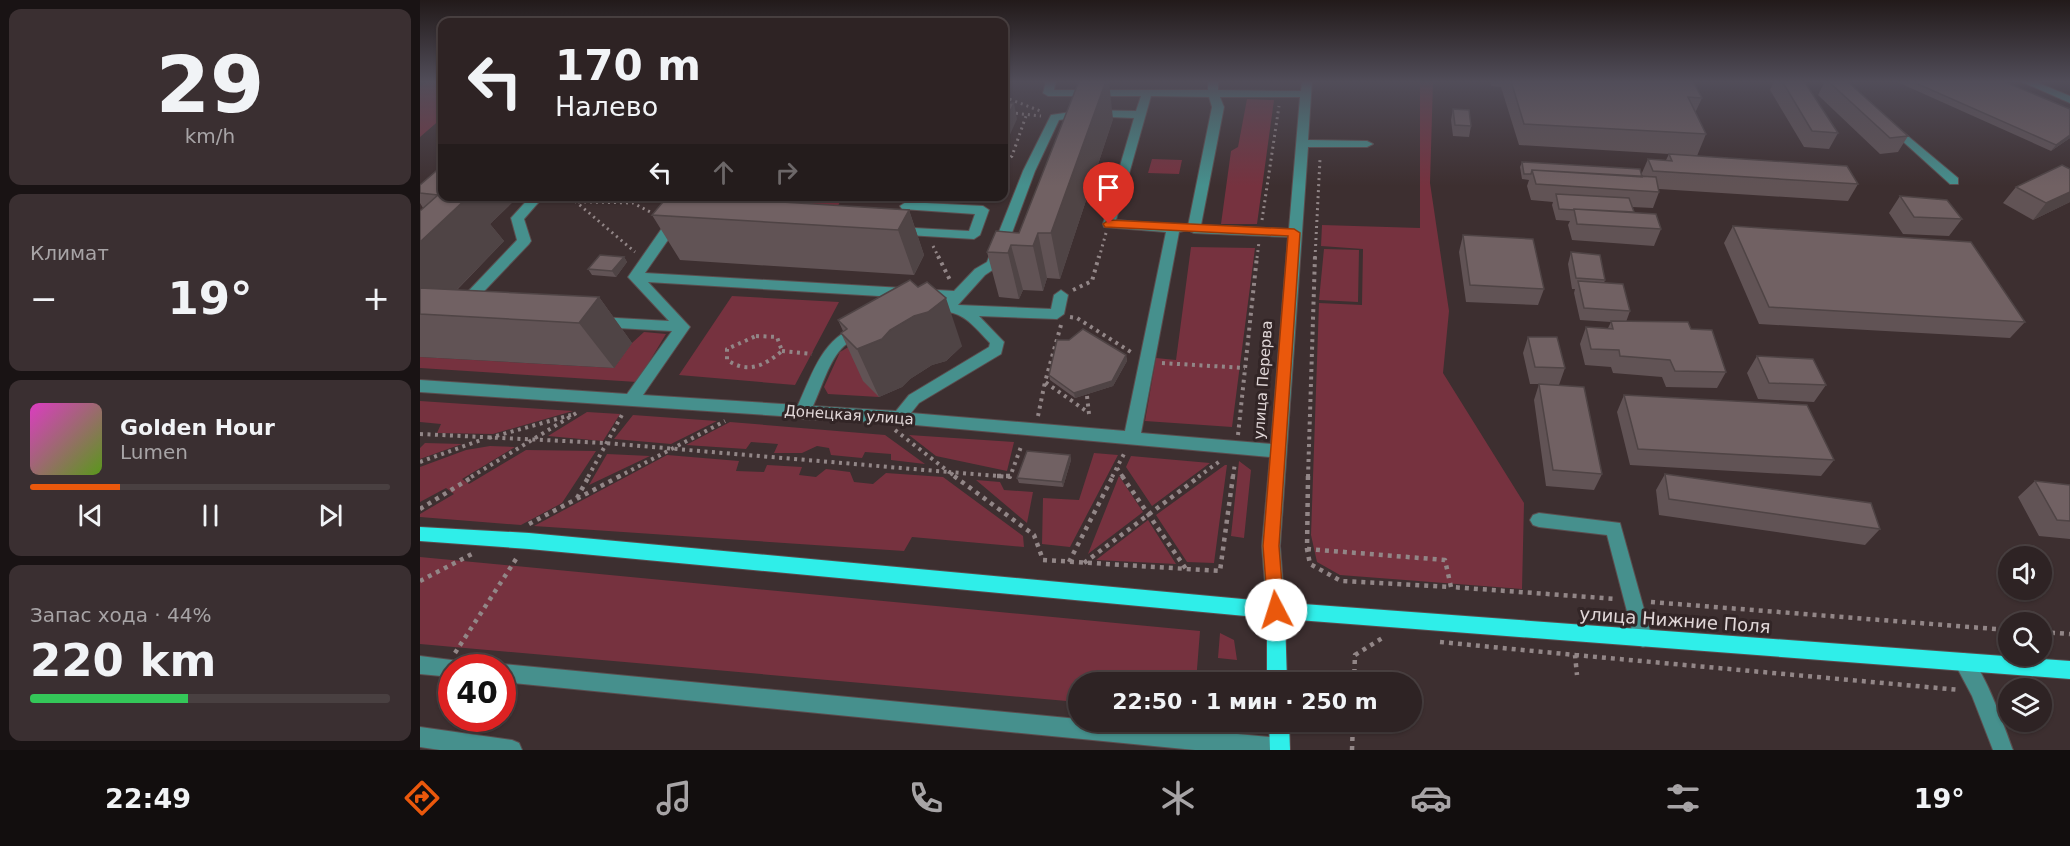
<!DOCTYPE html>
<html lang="ru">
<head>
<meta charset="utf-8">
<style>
	body { margin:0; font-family:"DejaVu Sans",sans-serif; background:#3a2f31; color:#f1f3f6; height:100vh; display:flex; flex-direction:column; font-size:22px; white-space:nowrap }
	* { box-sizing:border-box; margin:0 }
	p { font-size:20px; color:#a7a4a6 }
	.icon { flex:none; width:33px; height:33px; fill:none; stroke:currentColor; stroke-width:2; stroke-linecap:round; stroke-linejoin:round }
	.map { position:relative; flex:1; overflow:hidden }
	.panel { display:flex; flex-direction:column; gap:9px; padding:9px; background:#191314; width:420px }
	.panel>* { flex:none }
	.top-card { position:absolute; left:18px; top:18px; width:570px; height:183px; border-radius:12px; box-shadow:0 2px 4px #0004,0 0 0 2px #494041; background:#2e2324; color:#f1f3f6; overflow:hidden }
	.fabs { position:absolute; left:1578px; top:546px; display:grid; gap:12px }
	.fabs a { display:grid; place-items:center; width:54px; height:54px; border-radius:50%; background:#2e2324; box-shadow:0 2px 4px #0004,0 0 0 2px #494041; font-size:30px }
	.speed { position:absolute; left:18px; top:654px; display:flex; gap:12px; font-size:30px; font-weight:700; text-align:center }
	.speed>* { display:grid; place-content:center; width:78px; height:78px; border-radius:50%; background:#2e2324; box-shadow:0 2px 4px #0004,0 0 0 2px #494041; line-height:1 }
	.speed .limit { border:9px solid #d22; background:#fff; color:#111 }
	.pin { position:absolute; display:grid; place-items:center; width:51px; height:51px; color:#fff; margin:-62px -26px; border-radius:50% 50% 50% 0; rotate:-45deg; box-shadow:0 0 6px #0007 }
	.pin .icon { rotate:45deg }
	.me { position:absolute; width:66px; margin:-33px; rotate:355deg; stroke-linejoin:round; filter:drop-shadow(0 0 4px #0008) }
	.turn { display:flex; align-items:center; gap:21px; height:126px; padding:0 18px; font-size:27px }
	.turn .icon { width:78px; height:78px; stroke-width:2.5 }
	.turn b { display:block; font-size:42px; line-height:51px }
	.lanes { display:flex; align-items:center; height:57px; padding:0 18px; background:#0003; justify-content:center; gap:30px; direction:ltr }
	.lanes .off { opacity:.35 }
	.big { font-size:45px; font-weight:600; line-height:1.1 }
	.panel .card { flex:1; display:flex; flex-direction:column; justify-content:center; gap:9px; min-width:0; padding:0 21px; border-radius:12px; background:#3a2f31 }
	.panel .dial { align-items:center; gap:0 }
	.dial b { font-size:78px; line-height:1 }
	.song { display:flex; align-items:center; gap:18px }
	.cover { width:72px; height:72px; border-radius:9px; background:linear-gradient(135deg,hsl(310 70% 55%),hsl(90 70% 35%)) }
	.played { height:6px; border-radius:3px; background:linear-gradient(90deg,#ea580c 25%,#494041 25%) }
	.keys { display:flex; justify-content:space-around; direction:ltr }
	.heat { display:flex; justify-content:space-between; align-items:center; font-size:33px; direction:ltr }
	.charge { height:9px; border-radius:4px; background:linear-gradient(90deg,#34c759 44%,#494041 0) }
	.trip { position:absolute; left:648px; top:672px; width:354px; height:60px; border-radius:30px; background:#2e2324; box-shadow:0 2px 4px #0004,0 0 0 2px #494041; font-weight:600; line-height:60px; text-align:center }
	.tabs { display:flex; height:96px; justify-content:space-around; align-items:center; background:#120e0e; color:#a7a4a6 }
	.tabs .icon { width:42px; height:42px }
	.tabs .selected { color:#ea580c }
	.tabs b { font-size:27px; color:#f1f3f6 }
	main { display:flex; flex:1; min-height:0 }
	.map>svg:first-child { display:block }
	.green { fill:#76323f }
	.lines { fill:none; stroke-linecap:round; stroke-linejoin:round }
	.minor-casing { stroke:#5b4d4e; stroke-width:2 }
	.major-casing { stroke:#5b4d4e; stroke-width:2 }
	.path-far2 { stroke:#928687; stroke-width:3; stroke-dasharray:2 4; stroke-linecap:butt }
	.path-far1 { stroke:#928687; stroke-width:4; stroke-dasharray:3 4.5; stroke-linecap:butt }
	.path { stroke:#928687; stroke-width:4.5; stroke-dasharray:4 5; stroke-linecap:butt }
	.minor { fill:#46908d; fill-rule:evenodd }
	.major { fill:#2feee9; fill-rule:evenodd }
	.wall { fill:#615355 }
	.shaded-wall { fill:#4f4445 }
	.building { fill:#716163; stroke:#4f4445; stroke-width:1.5 }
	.route { fill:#ea580c; stroke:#983908; stroke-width:1.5 }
	.labels { text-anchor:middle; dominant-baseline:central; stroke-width:6; stroke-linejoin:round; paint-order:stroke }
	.street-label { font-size:15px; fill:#e1d7d8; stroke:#322526 }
	.near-street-label { font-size:18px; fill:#e1d7d8; stroke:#322526 }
</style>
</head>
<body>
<main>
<section class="panel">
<div class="card dial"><b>29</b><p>km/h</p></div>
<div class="card"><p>Климат</p>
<div class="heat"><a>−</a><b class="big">19°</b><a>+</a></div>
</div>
<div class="card">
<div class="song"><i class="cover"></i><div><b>Golden Hour</b><p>Lumen</p></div></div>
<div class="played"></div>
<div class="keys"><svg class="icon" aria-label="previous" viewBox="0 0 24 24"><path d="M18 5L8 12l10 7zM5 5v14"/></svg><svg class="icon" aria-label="pause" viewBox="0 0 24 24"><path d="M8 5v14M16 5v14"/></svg><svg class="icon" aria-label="next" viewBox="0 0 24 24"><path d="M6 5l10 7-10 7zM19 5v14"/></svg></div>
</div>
<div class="card"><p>Запас хода · 44%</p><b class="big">220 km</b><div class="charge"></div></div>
</section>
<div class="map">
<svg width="1650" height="750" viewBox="0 0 1650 750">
	<rect width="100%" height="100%" fill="#3d2f30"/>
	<!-- green -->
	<path class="green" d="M7 81H22V118L0 137V87Z
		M1000 81H1013L1010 183 1029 311 1023 373 1104 503 1102 589 920 575 897 562 891 535 899 303 942 305 943 249 901 246 902 225 1000 228Z
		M827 99 854 100 837 224H801L811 151 818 147Z
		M732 159 762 160 759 174 728 173Z
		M364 197 415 196 422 197 414 215 354 212Z
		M771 247 835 248 812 427 725 421 736 358 756 360Z
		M904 249 939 250 938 302 899 300Z
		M312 296 419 302 375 385 259 375Z
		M477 318 459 397 408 394 404 387 420 352Z
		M224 332 246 334 217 382 0 368V357L194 368 212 343Z
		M0 401 153 411 73 434 17 433 21 424 0 422Z
		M167 412 200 414 183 441 128 436Z
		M213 415 297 421 251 444 194 439Z
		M310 422 465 435 505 464 471 460V454L445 452 442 458 411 455 409 448 397 446 382 453H354L358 444 331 442 326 449 266 445Z
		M489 435 594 442 587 471 516 456Z
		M5 443 42 444 0 459V448Z
		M70 446 95 447 42 479 49 484 106 450 176 451 142 503 101 525 0 517V514L34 494 26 488 0 502V467L46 450Z
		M674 453 698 455 650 547 622 544 623 498 659 500Z
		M187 454 230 456 169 485Z
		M247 455 319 461 316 471 344 472 347 465 382 467 379 475 396 477 406 469 430 472 434 482 453 484 466 473 523 477 603 536 604 547 492 537 484 551 114 526Z
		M711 456 790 463 732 506 706 467Z
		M819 461 831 470 824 538 811 536Z
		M805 465H807L794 563 767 562 736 515Z
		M699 476 723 512 668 554Z
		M556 480 580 482 584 490 613 492 607 523Z
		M728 520 756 564 676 560Z
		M0 557 780 631 776 682H658V702L0 644Z
		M800 633 814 640 817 660 798 658Z"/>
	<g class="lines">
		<!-- minor casing -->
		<g class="minor-casing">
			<path id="minor" d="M626 81H636L634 90H788V81H798V90L881 91 882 81H892L888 140 947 141 953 144 947 147H888L860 546 865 610 863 616 856 618 849 616 847 610 842 546 850 457 473 423 382 419 376 417 0 392V380L207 394 252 331 179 327 172 322 179 317 249 321 208 277 247 221 258 218 264 222 257 227 225 273 534 291 555 269 567 262 603 171 631 115 665 110 716 111 721 96H628L623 93ZM731 96 789 97 792 107 768 226 696 220ZM800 97H880L869 229 781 225 804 107ZM665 116 714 118 683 224 684 227 746 232 705 431 491 413 499 403 581 354 584 342 559 316 637 319 644 314 648 295 641 290 634 295 631 309 538 305 565 275 580 265 615 171 639 120ZM768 230 774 233 868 237 851 444 721 433 759 232ZM228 282 526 300 525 302H508L501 307C508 316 522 310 533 313 548 317 559 332 570 343L569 347 489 395 476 411 393 406C402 387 409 360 424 346 431 339 443 338 448 330L441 325C403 336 393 372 378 405L223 395 270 327Z
				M1600 81H1614L1650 96V103Z
				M1471 122 1538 178V184H1530L1467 127V123Z
				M111 196H124L104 219 111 241 109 244 49 307H39L37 304 39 301 97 240 91 218Z
				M308 196H325L299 211H291V205Z
				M486 202 563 206 569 210 560 235 554 239 471 234 470 231 476 227 549 231 555 214 482 209 480 206Z
				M1119 513 1200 523 1232 638 1230 644 1223 647 1216 644 1214 638 1187 535 1119 527 1113 525 1110 520 1113 515Z
				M1544 653C1562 660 1585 729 1593 750H1573L1552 696 1534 662 1537 656Z
				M0 656 39 661 41 668H32V677L0 674Z
				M82 664 658 719V722H689L860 738 867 741 870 748 869 750H775L82 682V668H75Z
				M0 727 92 740 99 743 102 750H20L0 747Z"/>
		</g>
		<!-- major casing -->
		<g class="major-casing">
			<path id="major" d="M0 527 109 533 856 602 1650 661V679L865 619 867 682H847V618L109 549 0 541Z
				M849 722H869L870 750H850Z"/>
		</g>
		<!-- path-far2 -->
		<path class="path-far2" d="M584 97 623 112
			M584 112 621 116
			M586 161 592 156 606 116
			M128 201 213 203 238 216
			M155 201 215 252
			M842 220 859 106
			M513 246 519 258
			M679 258 686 233
			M837 258 839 242
			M895 258 900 159"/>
		<!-- path-far1 -->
		<path class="path-far1" d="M518 256 531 282
			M653 290 672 281 679 256
			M650 317 657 318 714 354
			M641 325 625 382 669 413
			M336 336 357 337 362 351C344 366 328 374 307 360V349Z
			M362 351 392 354
			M742 363 825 368
			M667 396 669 414
			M618 416 625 382
			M475 430 529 472 590 477 602 444
			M0 434 185 443 529 472 536 477
			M818 435 837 256
			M69 438 151 415
			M0 462 61 440
			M697 468 703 477
			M51 477 158 412
			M168 477 203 413
			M198 477 305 421
			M692 477 705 452
			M778 477 800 461
			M813 477 815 463
			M888 477 895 256"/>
		<!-- path -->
		<path class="path" d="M534 476 614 535 623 560 800 571 813 476
			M577 476H590
			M702 476 766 569
			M888 476 887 549 890 564 921 581 1031 587
			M157 498 169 476
			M0 509 54 476
			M109 524 200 476
			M887 549 1025 560 1031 587 1197 599
			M649 562 693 476
			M664 563 780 476
			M0 581 52 554
			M1231 602 1588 630
			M1622 632 1650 634
			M1020 642 1155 655 1157 675
			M35 653 98 556
			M1155 655 1540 690
			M934 682 935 655 964 637
			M932 750 933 722"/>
		<!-- minor -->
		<use href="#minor" class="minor"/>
		<!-- major -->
		<use href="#major" class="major"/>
	</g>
	<!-- wall -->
	<path class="wall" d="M1071 81H1273L1282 98 1275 113 1286 134 1277 156 1438 184 1428 201 1239 189V192L1233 208 1212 207 1214 212 1241 229 1234 246 1152 240 1148 225 1150 221 1136 220 1132 205 1133 202 1111 200 1107 186 1109 180 1102 179 1100 167 1102 162 1221 175 1228 159 1246 160 1249 154 1099 145 1081 87 1071 86Z
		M1354 81H1384L1418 133 1409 149 1384 147 1350 90Z
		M1405 81H1427L1488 136 1478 152 1460 154 1398 95Z
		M1475 81H1583L1650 109V138L1631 151Z
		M1033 109 1051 126 1049 137 1033 136 1031 120Z
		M693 119 640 279 627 278 623 291 603 290 599 299 579 297 567 252 599 233Z
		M0 185 22 196H99L70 224 84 241 37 290 179 297 212 343 194 368 0 357V211L3 208 0 203Z
		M1596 187 1650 202 1613 220 1583 203Z
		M153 196H193L190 199 154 198Z
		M1480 196 1542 219 1529 236 1483 234 1469 213Z
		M489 210 504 255 494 275 260 260 232 215Z
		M1313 226 1605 322 1590 338 1339 324 1304 243Z
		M1043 235 1124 289 1118 305 1046 302 1039 252Z
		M1151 252 1185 280 1184 283 1210 311 1206 322 1271 329 1306 372 1297 388 1246 387 1242 377 1193 373 1191 367 1165 365 1160 344 1166 327 1188 328 1191 322 1160 320 1154 293 1155 289H1152L1148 264Z
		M204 257 207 262 196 277 172 275 168 269Z
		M418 320 542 346 526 361 512 365 490 379 482 387 459 397 443 381 421 333 423 331Z
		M1108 337 1145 368 1139 385 1182 474 1174 490 1126 486 1114 400 1119 384H1110L1103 353Z
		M706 355 707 361 693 386 655 398 630 380 629 375Z
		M1337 356 1406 385 1394 402 1338 399 1327 373Z
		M1204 395 1414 460 1401 476 1210 465 1197 412Z
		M650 455 651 460 643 487 599 483 597 478Z
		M1245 474 1460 529 1445 545 1239 515 1236 490Z
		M1615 481 1650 485V539L1619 536 1598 497Z"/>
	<!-- shaded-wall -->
	<path class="shaded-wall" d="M686 81H689L693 119 640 279 631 233Z
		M594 103 597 119 584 148V124Z
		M1650 135V138L1631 151 1636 145Z
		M22 190V196H99L70 224 84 241 12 315 0 314V242L18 195Z
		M1650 192V202L1613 220 1626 203Z
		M489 210 504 255 494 275 478 230Z
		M618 233 627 278 623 291 613 246Z
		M591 245 603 290 599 299 588 253Z
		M204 257 207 262 196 277 192 271Z
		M179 297 212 343 194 368 159 323Z
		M526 298 542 346 526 361 512 365 490 379 482 387 459 397 437 349Z
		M706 355 707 361 693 386 655 398 654 393Z
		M650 455 651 460 643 487 642 482Z"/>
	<!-- building -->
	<path class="building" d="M659 81H686L631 233H618L613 246 591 245 588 253 567 252 576 231 599 233Z
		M1091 81H1273L1282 98 1268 97 1286 134 1104 124Z
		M1362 81H1384L1418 133 1392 131Z
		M1408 81H1427L1488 136 1470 138Z
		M1491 81H1583L1650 109V135L1636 145Z
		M584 103H594L584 124Z
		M1033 109 1049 110 1051 126 1035 125Z
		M1249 154 1427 166 1438 184 1233 171 1228 159 1252 161Z
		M1102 162 1220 169 1222 177 1112 170 1111 174H1104Z
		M1642 165 1650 169V192L1626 203 1596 187Z
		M22 166V190L18 195 0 193V185Z
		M1112 170 1236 177 1239 192 1116 184Z
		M1136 194 1209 198 1214 212 1154 209V210L1139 209Z
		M18 195H22V196H49L0 242V211Z
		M248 196H269L489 210 478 230 232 215Z
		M1480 196 1527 200 1542 219 1494 217Z
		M1154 209 1236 214 1241 229 1157 224Z
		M1313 226 1551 242 1605 322 1349 307Z
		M1043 235 1113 239 1124 289 1050 285Z
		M1151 252 1180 255 1185 280 1156 278Z
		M180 255 204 257 192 271 168 269Z
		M490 280 498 287 507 282 526 298 508 312 494 316 470 330 462 339 437 349 421 333 427 329 418 320Z
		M1158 281 1203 284 1210 311 1164 308Z
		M0 288 179 297 159 323 0 314Z
		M1191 321 1268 322 1271 329 1292 330 1306 372 1255 371 1250 360 1200 356 1199 350 1171 349 1166 327 1193 329Z
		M663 329 706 355 692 381 654 393 629 375 637 340H649Z
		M1108 337H1137L1145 368 1115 367Z
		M1337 356 1393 359 1406 385 1349 383Z
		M1119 384 1164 387 1182 474 1133 470Z
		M1204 395 1387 405 1414 460 1218 449Z
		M607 451 650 455 642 482 597 478Z
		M1245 474 1451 503 1460 529 1249 499Z
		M1615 481 1650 485V521L1637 520Z"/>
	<!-- sky -->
	<linearGradient id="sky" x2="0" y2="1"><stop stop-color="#221a1a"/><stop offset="0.44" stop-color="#514d59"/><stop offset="1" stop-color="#514d59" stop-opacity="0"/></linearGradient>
	<rect width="1650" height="186" fill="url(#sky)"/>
	<!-- route -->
	<path class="route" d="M689 220 874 229 880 233 859 546 864 610 862 615 856 618 850 615 848 610 843 546 868 236 685 227 683 224Z"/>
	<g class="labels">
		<!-- street labels -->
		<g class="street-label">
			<text transform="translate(843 380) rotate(-86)">улица Перерва</text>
			<text transform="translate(429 415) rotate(4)">Донецкая улица</text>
		</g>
		<!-- near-street labels -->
		<g class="near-street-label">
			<text transform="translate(1255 620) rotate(4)">улица Нижние Поля</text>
		</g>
	</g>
</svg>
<div class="fabs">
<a><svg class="icon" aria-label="sound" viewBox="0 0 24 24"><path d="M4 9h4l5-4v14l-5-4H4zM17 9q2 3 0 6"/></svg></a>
<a><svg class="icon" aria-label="search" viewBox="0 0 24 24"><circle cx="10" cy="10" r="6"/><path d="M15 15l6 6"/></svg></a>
<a><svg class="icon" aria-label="layers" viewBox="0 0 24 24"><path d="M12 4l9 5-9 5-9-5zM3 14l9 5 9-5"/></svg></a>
</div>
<div class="speed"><div class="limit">40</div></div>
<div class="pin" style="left:689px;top:224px;background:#d93025"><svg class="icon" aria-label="arrive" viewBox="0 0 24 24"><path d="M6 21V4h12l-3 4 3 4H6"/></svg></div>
<svg class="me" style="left:856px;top:610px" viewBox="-20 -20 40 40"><circle r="19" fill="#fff"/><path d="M0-13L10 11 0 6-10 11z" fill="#ea580c"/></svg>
<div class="trip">22:50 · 1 мин · 250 m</div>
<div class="top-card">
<div class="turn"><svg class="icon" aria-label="left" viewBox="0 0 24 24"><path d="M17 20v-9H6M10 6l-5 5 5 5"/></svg><div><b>170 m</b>Налево</div></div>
<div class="lanes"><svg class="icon" aria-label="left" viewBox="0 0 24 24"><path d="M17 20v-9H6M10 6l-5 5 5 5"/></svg><svg class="icon off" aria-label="ahead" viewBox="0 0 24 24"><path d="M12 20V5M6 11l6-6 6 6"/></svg><svg class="icon off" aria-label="right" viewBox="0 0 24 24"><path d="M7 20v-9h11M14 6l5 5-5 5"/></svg></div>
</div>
</div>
</main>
<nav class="tabs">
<b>22:49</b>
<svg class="icon selected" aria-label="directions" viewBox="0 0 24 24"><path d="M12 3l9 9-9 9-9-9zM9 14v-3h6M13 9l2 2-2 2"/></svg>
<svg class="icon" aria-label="music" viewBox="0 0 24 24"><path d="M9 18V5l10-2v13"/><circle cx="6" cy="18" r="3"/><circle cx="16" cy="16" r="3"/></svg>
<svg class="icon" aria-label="phone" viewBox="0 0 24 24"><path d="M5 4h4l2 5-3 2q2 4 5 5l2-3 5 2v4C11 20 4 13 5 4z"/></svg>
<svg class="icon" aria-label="climate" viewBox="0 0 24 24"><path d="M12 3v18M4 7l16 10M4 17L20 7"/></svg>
<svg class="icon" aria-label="car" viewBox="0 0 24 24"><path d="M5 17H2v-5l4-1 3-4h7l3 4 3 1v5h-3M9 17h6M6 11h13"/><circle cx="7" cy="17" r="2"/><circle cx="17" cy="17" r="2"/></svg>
<svg class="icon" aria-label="filters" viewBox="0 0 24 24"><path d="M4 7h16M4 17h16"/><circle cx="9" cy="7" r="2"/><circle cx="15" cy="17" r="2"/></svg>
<b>19°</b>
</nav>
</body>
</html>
